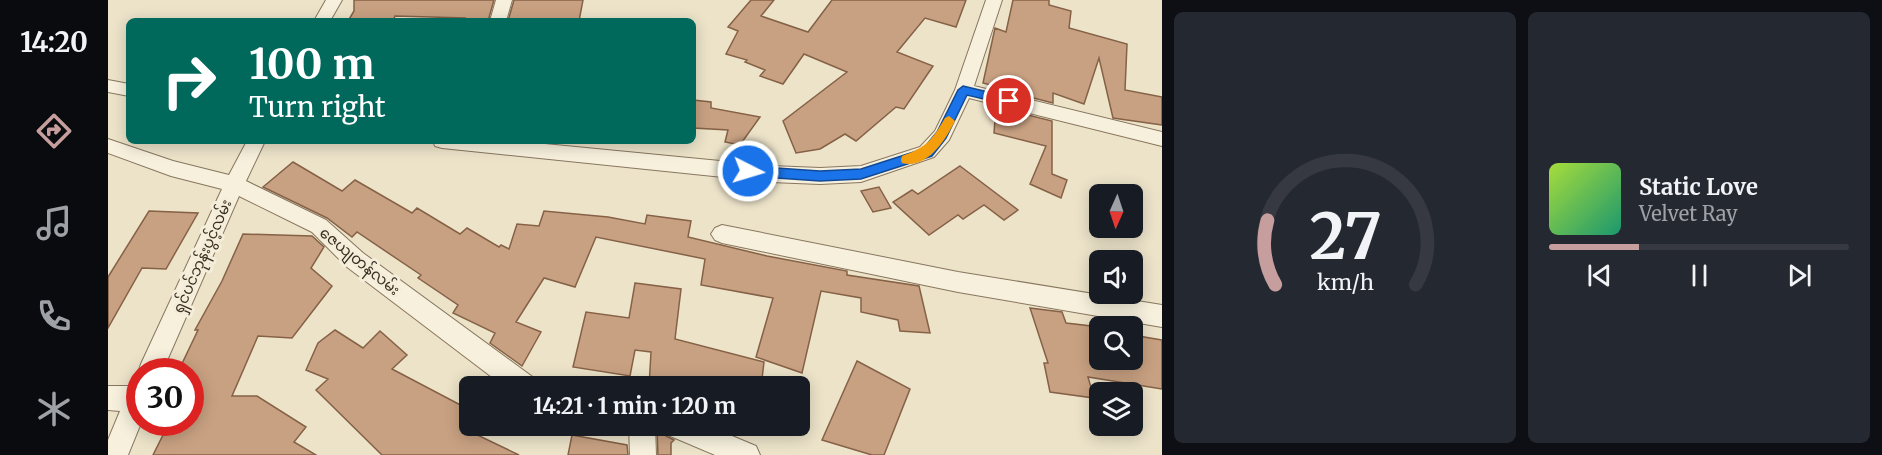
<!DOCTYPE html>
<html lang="en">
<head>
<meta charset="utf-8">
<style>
	body { margin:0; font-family:Merriweather,"Noto Sans Myanmar",serif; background:#242831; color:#f1f3f6; height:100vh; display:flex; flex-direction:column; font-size:22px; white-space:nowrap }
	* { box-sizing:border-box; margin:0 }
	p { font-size:20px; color:#9ea1a6 }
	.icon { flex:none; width:33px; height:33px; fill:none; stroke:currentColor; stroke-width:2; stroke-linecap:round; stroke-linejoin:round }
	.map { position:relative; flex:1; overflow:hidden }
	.drawer { display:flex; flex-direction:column; gap:12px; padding:12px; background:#0d0f14; width:720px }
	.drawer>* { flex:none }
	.top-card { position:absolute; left:18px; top:18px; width:570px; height:126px; border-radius:9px; box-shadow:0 3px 15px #0003; background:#00695c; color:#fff; overflow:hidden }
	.needle { width:39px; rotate:183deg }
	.fabs { position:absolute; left:981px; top:184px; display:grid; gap:12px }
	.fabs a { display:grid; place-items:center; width:54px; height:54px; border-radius:9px; background:#171b24; box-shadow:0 3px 15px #0003; font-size:30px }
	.speed { position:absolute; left:18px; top:358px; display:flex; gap:12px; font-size:30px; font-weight:700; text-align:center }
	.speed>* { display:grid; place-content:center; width:78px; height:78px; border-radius:50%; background:#171b24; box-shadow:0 3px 15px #0003; line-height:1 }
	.speed .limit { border:9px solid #d22; background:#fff; color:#111 }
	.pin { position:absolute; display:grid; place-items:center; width:51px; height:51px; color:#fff; margin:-26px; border:3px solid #fff; border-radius:50%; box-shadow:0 2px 6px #0007 }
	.me { position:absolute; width:66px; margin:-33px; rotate:95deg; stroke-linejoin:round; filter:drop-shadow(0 0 4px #0008) }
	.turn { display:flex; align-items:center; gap:21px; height:126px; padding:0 24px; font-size:27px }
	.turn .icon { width:78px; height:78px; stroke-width:2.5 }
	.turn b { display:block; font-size:42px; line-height:51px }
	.drawer .tile { flex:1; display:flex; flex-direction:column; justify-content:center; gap:9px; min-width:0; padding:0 21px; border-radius:9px; background:#242831 }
	.drawer .dial { align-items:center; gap:0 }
	.dial svg { height:156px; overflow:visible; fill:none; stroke:#363941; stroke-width:7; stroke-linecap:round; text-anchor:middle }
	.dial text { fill:#f1f3f6; stroke:none }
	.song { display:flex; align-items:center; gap:18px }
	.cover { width:72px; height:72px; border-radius:9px; background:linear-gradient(135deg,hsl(80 70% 55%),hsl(160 70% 35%)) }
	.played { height:6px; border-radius:3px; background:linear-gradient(90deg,#c79e9e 30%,#363941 30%) }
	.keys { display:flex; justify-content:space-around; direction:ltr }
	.drawer .tiles { flex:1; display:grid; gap:12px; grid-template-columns:repeat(2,1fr) }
	.trip { position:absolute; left:351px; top:376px; width:351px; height:60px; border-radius:9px; background:#171b24; box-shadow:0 3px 15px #0003; font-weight:700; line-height:60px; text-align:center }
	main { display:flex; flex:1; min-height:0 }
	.tab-bar { display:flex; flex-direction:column; width:108px; justify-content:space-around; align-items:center; background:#090b0e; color:#9ea1a6 }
	.tab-bar .icon { width:42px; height:42px }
	.tab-bar .selected { color:#c79e9e }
	.tab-bar b { font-size:27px; color:#f1f3f6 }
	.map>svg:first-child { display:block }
	.building { fill:#c8a182; stroke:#856146; stroke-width:1.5 }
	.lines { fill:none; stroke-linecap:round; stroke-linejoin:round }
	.minor-casing { stroke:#88765f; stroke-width:2 }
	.minor { fill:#f7f0dd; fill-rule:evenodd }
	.route { fill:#1a73e8; stroke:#114b97; stroke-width:1.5 }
	.slow { fill:#f59e0b }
	.labels { text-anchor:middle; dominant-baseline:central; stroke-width:6; stroke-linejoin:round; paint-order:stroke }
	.street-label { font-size:15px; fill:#392e21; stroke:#f4edd9 }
</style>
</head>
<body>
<main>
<nav class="tab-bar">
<b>14:20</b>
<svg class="icon selected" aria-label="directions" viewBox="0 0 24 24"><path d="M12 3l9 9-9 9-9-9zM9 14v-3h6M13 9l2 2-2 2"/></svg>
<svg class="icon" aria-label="music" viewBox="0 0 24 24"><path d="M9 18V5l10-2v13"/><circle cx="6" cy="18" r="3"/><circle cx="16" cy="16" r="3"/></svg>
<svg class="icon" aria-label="phone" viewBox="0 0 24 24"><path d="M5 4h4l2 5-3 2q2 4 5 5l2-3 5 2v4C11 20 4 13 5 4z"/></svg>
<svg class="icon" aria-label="climate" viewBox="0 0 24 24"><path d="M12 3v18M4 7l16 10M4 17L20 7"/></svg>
</nav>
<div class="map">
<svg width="1054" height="455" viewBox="0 0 1054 455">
	<rect width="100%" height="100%" fill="#ece3c9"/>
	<!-- building -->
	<path class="building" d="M246 0H386L380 21H356L357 18 287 16 285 21H240L246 11Z
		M406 0H475L471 21H400Z
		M643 0H666L653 16 700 32 724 0H858L848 27 817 18 789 52 825 66 796 109 788 107 748 141 737 134 712 149 688 153 675 121 739 72 696 54 675 84 652 76 657 70 637 62 639 60 618 54 630 31 620 27Z
		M905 0H941V5L963 11 961 28 1019 44 1017 90 1054 97V125L1005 118 991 58 976 104 945 93V103L890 89V87L875 83 887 28 898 32Z
		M585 100 603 102V108L652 117 632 145 617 142 620 130 585 128Z
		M888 107 944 121V174L959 180 953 198 922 184 938 146 886 133Z
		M185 162 234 191 247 180 304 213 309 208 352 234 359 228 391 247 393 245 401 249 409 224 431 226 436 211 500 217 537 224 539 215 583 221 580 237 659 256 739 271V275L811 286 822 333 792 331 790 320 753 312V298L713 291 694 373 648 357 665 298 593 285 597 259 488 237 467 287 436 278 408 322 433 332 414 366 382 343 387 333 345 313 350 305 310 278 313 275 249 232 244 237 219 218 155 187Z
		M852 166 910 210 896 220 876 205 855 219 850 215 821 235 785 202 804 190 810 194Z
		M771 187 783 208 765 212 753 191Z
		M41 211 90 213 58 269 34 268 0 328V277Z
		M135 234 204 236 216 247 203 268 224 286 184 338 150 336 124 396H149L198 427 186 442 208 455H45L61 423H82V372H70L90 330H87L114 281Z
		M527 283 573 289 567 339 656 362 653 387H541L543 352 527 350 522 376 465 367 478 312 521 318Z
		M922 308 954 312 958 323 992 327V360H1024V335L1054 340V389L980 377 986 398 942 392 936 363H940Z
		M227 330 255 348 272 331 299 355 284 369 362 410 361 431 411 455H274L208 390 220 379 198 370 210 343Z
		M749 361 802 389 776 455H764L714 440Z
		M554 426 558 436 566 440 563 443V455H550L549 431Z
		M464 435 519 445 520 455H460Z"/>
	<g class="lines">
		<!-- minor casing -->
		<g class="minor-casing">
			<path id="minor" d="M218 0H234L222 21H206Z
				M388 0H404L398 21H382Z
				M878 0H894L866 86 1054 132V146L861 98 841 140 826 157 753 182 712 184 663 182 334 148 327 146 325 141H406L663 166 712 168 753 166 812 147 827 131 847 90Z
				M0 80 21 84V96L0 92Z
				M0 139 65 161 121 175 139 141H157L138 181 218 220 255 253 426 378 429 387H397L239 267 204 232 131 196 54 372H32V376L30 372 33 364 114 189 63 176 0 153Z
				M614 225 850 272 1054 305V327L850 292 614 243 607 240 603 234 607 228Z
				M32 382 33 423 20 455H0V440L12 411 0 410V386H23Z
				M521 426H547L548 455H522Z
				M556 426H600L648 446 652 455H607L560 435Z"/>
		</g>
		<!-- minor -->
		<use href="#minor" class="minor"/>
	</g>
	<!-- route -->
	<path class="route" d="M855 86 901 97 907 101 901 105 859 95 838 138 824 156 753 179 712 181 640 176 634 171 640 166 712 171 753 169 815 149 829 132 850 90Z"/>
	<!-- slow -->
	<path class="slow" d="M841 116 847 121C838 139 819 170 794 163L793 160 794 156C819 147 824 140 837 118Z"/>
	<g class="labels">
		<!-- street labels -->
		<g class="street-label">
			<text transform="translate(94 256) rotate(-66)">ရှင်ပင်ဘုန်းပွင့်လမ်း</text>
			<text transform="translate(252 261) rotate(39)">ဇေယျတန်လမ်း</text>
		</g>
	</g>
</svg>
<div class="fabs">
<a><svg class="needle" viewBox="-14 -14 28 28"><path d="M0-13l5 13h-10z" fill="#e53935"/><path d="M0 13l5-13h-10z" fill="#9ea1a6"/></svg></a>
<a><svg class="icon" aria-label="sound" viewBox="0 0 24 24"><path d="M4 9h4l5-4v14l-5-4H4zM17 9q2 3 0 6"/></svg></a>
<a><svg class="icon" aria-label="search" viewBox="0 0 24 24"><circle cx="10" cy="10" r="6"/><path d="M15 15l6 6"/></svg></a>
<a><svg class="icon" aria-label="layers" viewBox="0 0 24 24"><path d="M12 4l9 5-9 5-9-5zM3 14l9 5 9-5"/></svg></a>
</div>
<div class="speed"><div class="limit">30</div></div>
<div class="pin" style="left:901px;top:101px;background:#d93025"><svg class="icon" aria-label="arrive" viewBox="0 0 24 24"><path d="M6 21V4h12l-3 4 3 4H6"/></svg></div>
<svg class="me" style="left:640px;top:171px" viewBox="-20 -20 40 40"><circle r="17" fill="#1a73e8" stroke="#fff" stroke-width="3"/><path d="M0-11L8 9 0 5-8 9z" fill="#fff"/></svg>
<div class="trip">14:21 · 1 min · 120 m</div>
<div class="top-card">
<div class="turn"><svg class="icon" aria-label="right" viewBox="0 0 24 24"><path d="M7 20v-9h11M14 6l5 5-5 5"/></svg><div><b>100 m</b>Turn right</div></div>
</div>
</div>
<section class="drawer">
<div class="tiles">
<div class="tile dial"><svg viewBox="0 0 100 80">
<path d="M14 69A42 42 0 1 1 86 69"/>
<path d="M14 69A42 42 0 0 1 10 36" stroke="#c79e9e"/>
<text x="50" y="56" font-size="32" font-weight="700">27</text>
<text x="50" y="72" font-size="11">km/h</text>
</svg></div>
<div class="tile">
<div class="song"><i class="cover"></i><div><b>Static Love</b><p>Velvet Ray</p></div></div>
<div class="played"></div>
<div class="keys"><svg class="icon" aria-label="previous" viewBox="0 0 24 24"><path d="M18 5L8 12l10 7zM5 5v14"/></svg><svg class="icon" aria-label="pause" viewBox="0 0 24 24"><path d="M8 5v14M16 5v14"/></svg><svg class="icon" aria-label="next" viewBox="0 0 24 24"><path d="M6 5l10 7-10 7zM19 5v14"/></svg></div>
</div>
</div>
</section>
</main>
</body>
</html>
